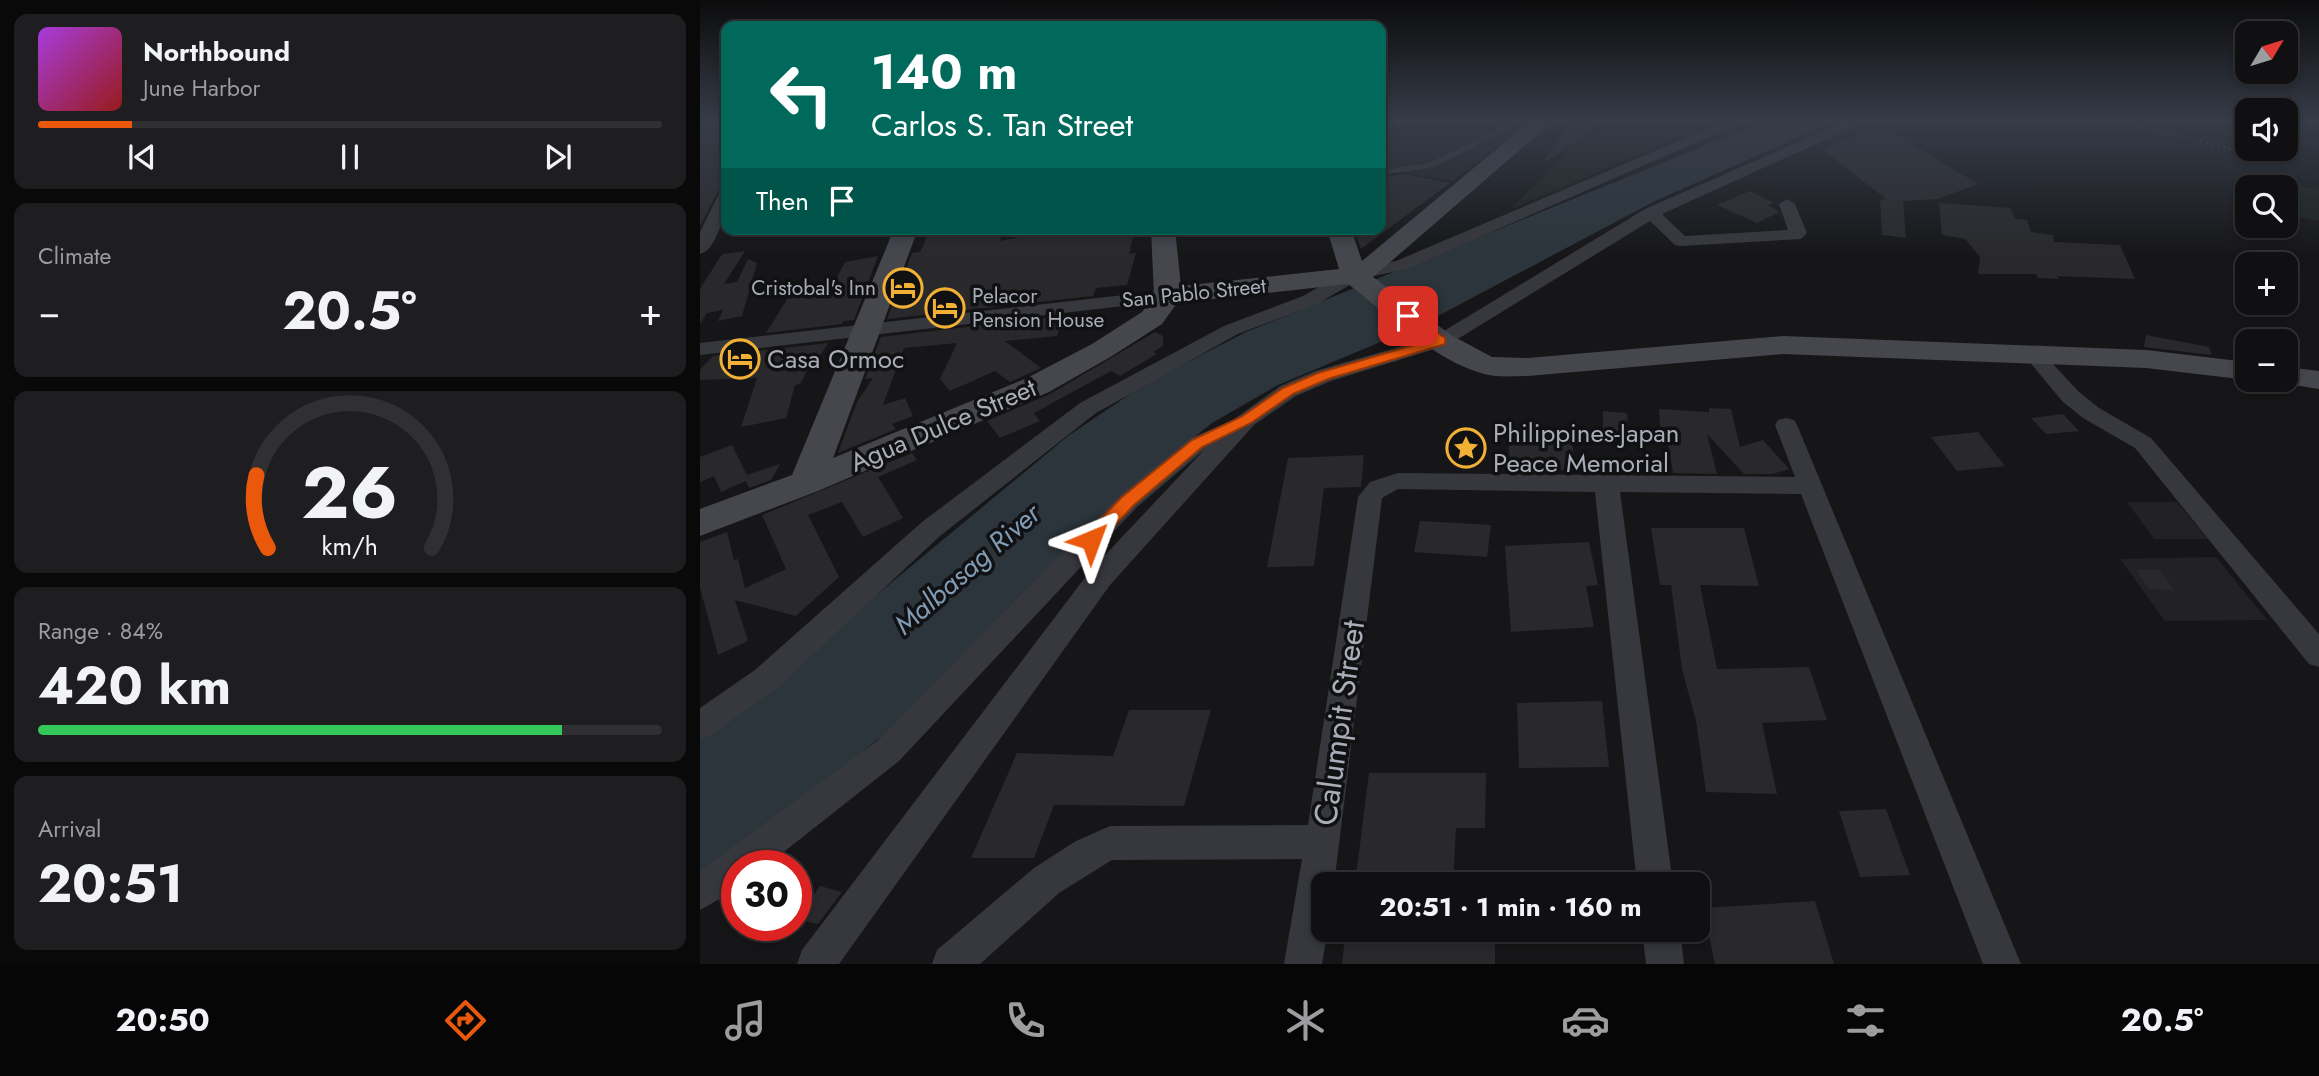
<!DOCTYPE html>
<html lang="en">
<head>
<meta charset="utf-8">
<style>
	body { margin:0; font-family:Jost,sans-serif; background:#1e1e20; color:#f1f3f6; height:100vh; display:flex; flex-direction:column; font-size:26px; white-space:nowrap }
	* { box-sizing:border-box; margin:0 }
	p { font-size:23px; color:#9c9d9f }
	.icon { flex:none; width:38px; height:38px; fill:none; stroke:currentColor; stroke-width:2; stroke-linecap:round; stroke-linejoin:round }
	.map { position:relative; flex:1; overflow:hidden }
	.drawer { display:flex; flex-direction:column; gap:14px; padding:14px; background:#09090a; width:700px }
	.drawer>* { flex:none }
	.banner { position:absolute; left:21px; top:21px; width:665px; height:214px; border-radius:14px; box-shadow:0 4px 10px #0003,0 0 0 2px #303032; background:#00695c; color:#fff; overflow:hidden }
	.needle { width:46px; rotate:52deg }
	.buttons { position:absolute; left:1535px; top:21px; display:grid; gap:14px }
	.buttons a { display:grid; place-items:center; width:63px; height:63px; border-radius:14px; background:#101012; box-shadow:0 4px 10px #0003,0 0 0 2px #303032; font-size:35px }
	.speed { position:absolute; left:21px; top:850px; display:flex; gap:14px; font-size:35px; font-weight:700; text-align:center }
	.speed>* { display:grid; place-content:center; width:91px; height:91px; border-radius:50%; background:#101012; box-shadow:0 4px 10px #0003,0 0 0 2px #303032; line-height:1 }
	.speed .limit { border:10px solid #d22; background:#fff; color:#111 }
	.pin { position:absolute; display:grid; place-items:center; width:60px; height:60px; color:#fff; margin:-30px; border-radius:14px; box-shadow:0 4px 10px #0006 }
	.me { position:absolute; width:77px; margin:-38px; rotate:44deg; stroke-linejoin:round; filter:drop-shadow(0 0 5px #0008) }
	.turn { display:flex; align-items:center; gap:24px; height:147px; padding:0 35px; font-size:32px }
	.turn .icon { width:91px; height:91px; stroke-width:2.5 }
	.turn b { display:block; font-size:49px; line-height:60px }
	.then { display:flex; align-items:center; height:66px; padding:0 35px; background:#0003; gap:14px; font-size:26px }
	.big { font-size:52px; font-weight:700; line-height:1.1 }
	.drawer .widget { flex:1; display:flex; flex-direction:column; justify-content:center; gap:10px; min-width:0; padding:0 24px; border-radius:14px; background:#1e1e20 }
	.drawer .dial { align-items:center; gap:0 }
	.dial svg { height:182px; overflow:visible; fill:none; stroke:#303032; stroke-width:7; stroke-linecap:round; text-anchor:middle }
	.dial text { fill:#f1f3f6; stroke:none }
	.song { display:flex; align-items:center; gap:21px }
	.cover { width:84px; height:84px; border-radius:10px; background:linear-gradient(135deg,hsl(280 70% 55%),hsl(0 70% 35%)) }
	.played { height:7px; border-radius:4px; background:linear-gradient(90deg,#ea580c 15%,#303032 15%) }
	.keys { display:flex; justify-content:space-around; direction:ltr }
	.heat { display:flex; justify-content:space-between; align-items:center; font-size:38px; direction:ltr }
	.charge { height:10px; border-radius:5px; background:linear-gradient(90deg,#34c759 84%,#303032 0) }
	.trip { position:absolute; left:611px; top:872px; width:399px; height:70px; border-radius:14px; background:#101012; box-shadow:0 4px 10px #0003,0 0 0 2px #303032; font-weight:700; line-height:70px; text-align:center }
	.tabs { display:flex; height:112px; justify-content:space-around; align-items:center; background:#060607; color:#9c9d9f }
	.tabs .icon { width:49px; height:49px }
	.tabs .on { color:#ea580c }
	.tabs b { font-size:32px; color:#f1f3f6 }
	main { display:flex; flex:1; min-height:0 }
	.map>svg:first-child { display:block }
	.built { fill:#222225 }
	.green { fill:#1c231d }
	.water { fill:#2c353c }
	.building { fill:#29292c }
	.lines { fill:none; stroke-linecap:round; stroke-linejoin:round }
	.path { stroke:#3d3f44; stroke-width:2.5; stroke-dasharray:2.5 3.5; stroke-linecap:butt }
	.lane { fill:#37383d; fill-rule:evenodd }
	.street { fill:#37383d; fill-rule:evenodd }
	.secondary { fill:#45474d; fill-rule:evenodd }
	.route { fill:#ea580c; stroke:#983908; stroke-width:2 }
	.labels { text-anchor:middle; dominant-baseline:central; stroke-width:7; stroke-linejoin:round; paint-order:stroke }
	.far-poi-label { font-size:21px; fill:#a8adb8; stroke:#111113; text-anchor:end }
	.far-street-label { font-size:21px; fill:#a8adb8; stroke:#111113 }
	.poi-label { font-size:26px; fill:#a8adb8; stroke:#111113; text-anchor:start }
	.street-label { font-size:26px; fill:#a8adb8; stroke:#111113 }
	.water-label { font-size:28px; font-style:italic; fill:#7f9bb3; stroke:#111113 }
	.near-street-label { font-size:32px; fill:#a8adb8; stroke:#111113 }
</style>
</head>
<body>
<main>
<section class="drawer">
<div class="widget">
<div class="song"><i class="cover"></i><div><b>Northbound</b><p>June Harbor</p></div></div>
<div class="played"></div>
<div class="keys"><svg class="icon" aria-label="previous" viewBox="0 0 24 24"><path d="M18 5L8 12l10 7zM5 5v14"/></svg><svg class="icon" aria-label="pause" viewBox="0 0 24 24"><path d="M8 5v14M16 5v14"/></svg><svg class="icon" aria-label="next" viewBox="0 0 24 24"><path d="M6 5l10 7-10 7zM19 5v14"/></svg></div>
</div>
<div class="widget"><p>Climate</p>
<div class="heat"><a>−</a><b class="big">20.5°</b><a>+</a></div>
</div>
<div class="widget dial"><svg viewBox="0 0 100 80">
<path d="M14 69A42 42 0 1 1 86 69"/>
<path d="M14 69A42 42 0 0 1 9 37" stroke="#ea580c"/>
<text x="50" y="56" font-size="32" font-weight="700">26</text>
<text x="50" y="72" font-size="11">km/h</text>
</svg></div>
<div class="widget"><p>Range · 84%</p><b class="big">420 km</b><div class="charge"></div></div>
<div class="widget"><p>Arrival</p><b class="big">20:51</b></div>
</section>
<div class="map">
<svg width="1619" height="964" viewBox="0 0 1619 964">
	<rect width="100%" height="100%" fill="#161618"/>
	<!-- built -->
	<path class="built" d="M681 122H833L820 129 753 181 692 171 681 174Z
		M1427 502H1477L1508 539H1454Z
		M1516 557 1567 620 1465 621 1420 559Z"/>
	<!-- green -->
	<path class="green" d="M681 122H814C773 144 727 156 681 146Z
		M924 122H1018L811 209 877 141Z
		M1576 183 1619 189V221L1586 215V187H1557L1561 184Z"/>
	<!-- water -->
	<path class="water" d="M1063 122H1133L955 201 721 325 578 385 512 423 430 488 181 737 14 870 0 878V732L39 709 368 436 445 384 546 332Z"/>
	<!-- building -->
	<path class="building" d="M0 122H26V175L0 226Z
		M871 122H903L846 162 844 160Z
		M1173 129 1200 137 1278 184 1238 199 1203 201 1206 238 1182 235 1180 200 1186 199 1123 150Z
		M705 174 750 183 661 249 654 229H681V177Z
		M1050 191 1074 203 1068 205 1079 212 1057 223 1017 205Z
		M1239 203 1310 208 1315 219 1327 220 1331 232 1353 235 1354 242 1420 245 1435 279 1357 276 1359 279 1338 278 1336 274H1278L1280 257 1265 239 1242 235Z
		M408 229H435L429 254 436 253 427 285 396 288 393 296 187 319 212 253 220 252 227 237 303 230 300 241 355 230 358 235Z
		M45 251 24 284 37 282 48 259 57 263 42 316 18 321 23 310 7 313 0 324V289L22 254Z
		M178 256 154 320 143 321 142 324 66 333 94 288 134 283 145 262Z
		M388 313 384 326 360 328 357 336 305 341 341 368 310 382 295 371 250 391 240 379 257 343 204 348 183 405 205 398 213 416 192 424 196 429 138 453 157 402 173 378 165 379 181 337Z
		M455 332 463 336V346L453 352 457 354 420 376 411 371 334 413 340 421 300 438 287 421 350 394Z
		M1446 335 1509 347 1512 355 1444 347Z
		M128 343 120 356H115L100 384 95 385 86 418 41 427 57 378 0 380V370L13 356Z
		M1009 408 1031 409 1040 447 1063 440 1089 469 1073 474H1044L1007 434 1017 474 973 473 965 427H960L959 409 1009 412Z
		M903 411 927 413 928 433 903 432Z
		M1363 414 1379 431 1346 434 1331 418Z
		M869 428 877 470 811 472 807 430Z
		M1278 432 1305 466 1257 471 1231 437Z
		M32 445 47 475 80 464 71 480 49 488 46 481 21 492 14 476 0 482V457Z
		M212 453 217 460 178 477 203 518 163 537 142 502 108 515 139 577 96 616 35 600 48 641 18 655 0 587V542L27 532 34 560 38 559 45 588 86 569 62 515Z
		M664 455 661 487 624 488 614 566 567 567 588 458Z
		M720 521 791 525 787 557 714 552Z
		M951 528H1044L1059 586 1000 585 1017 669 1109 667 1127 720 1062 723 1077 794 1006 792 996 721 982 669 971 585H960Z
		M889 542 898 585 886 586 894 627 811 632 805 546Z
		M1436 570H1460L1474 590 1449 589Z
		M902 701 909 767 819 768 817 703Z
		M429 710H511L484 806 354 805 334 858H271L317 753 413 756Z
		M669 773H786L785 828H756L753 884H655Z
		M1186 809 1210 875 1160 877 1139 811Z
		M120 886 142 892 118 924 96 919Z
		M1115 901 1134 964H1015L1003 908Z
		M645 937H795V964H642Z"/>
	<g class="lines">
		<!-- path -->
		<path class="path" d="M1418 122 1544 152 1556 149
			M1508 122 1547 144
			M1586 132 1608 144"/>
		<!-- lane -->
		<path class="lane" d="M812 122H821L734 167 681 175V171L729 163Z"/>
		<!-- street -->
		<path class="street" d="M1023 122H1043L707 269 660 279 617 304 538 334 396 413 240 536 77 688 11 735 0 739V708L55 670 222 522 380 403 524 326 603 296 647 271 696 261Z
			M1144 122H1164L962 214 985 236 1088 230 1079 204 1087 199 1095 204 1107 233 1101 239 981 246 975 245 950 221 748 345 631 381 596 396 554 425 410 585 139 964H97L102 950 390 571 505 449 437 507 199 761 66 866H37V889L0 910V871L177 741 419 495 489 439 533 420 580 386 615 371 734 337 945 209Z
			M26 191C27 207 18 250 0 254V232L18 196Z
			M468 290 478 296 475 300 0 355V343Z
			M1333 348 1340 350 1378 391 1399 408 1451 438 1619 634V667L1609 664 1435 448 1383 418 1362 401 1323 354 1326 350Z
			M1086 418 1094 420 1097 425 1321 964H1283L1101 494 920 492 973 884H937L895 492 698 489 682 498 634 884H623V929H628L622 964H584L602 859 412 860 359 893 280 964H232L237 950 334 868 376 841 410 826 608 825 658 497 670 482 698 473 1095 477 1075 425 1078 420Z
			M942 929H980L984 964H946Z"/>
		<!-- secondary -->
		<path class="secondary" d="M829 122H852L673 277 751 335 792 357 828 358 1083 336 1446 350 1547 362 1548 380 1446 368 1083 354 828 376C817 376 806 377 795 376 743 369 689 315 648 284L477 303 462 324 412 356 349 392 118 491 0 536V509L92 475 194 229H218L133 458 327 378 392 344 442 312 454 296 451 229H475L481 286 639 269 627 229H651L662 261Z
			M1586 367 1619 371V389L1575 382 1573 380H1586Z"/>
	</g>
	<!-- sky -->
	<linearGradient id="sky" x2="0" y2="1"><stop stop-color="#0c0c0d"/><stop offset="0.47" stop-color="#363c48"/><stop offset="1" stop-color="#363c48" stop-opacity="0"/></linearGradient>
	<rect width="1619" height="257" fill="url(#sky)"/>
	<!-- route -->
	<path class="route" d="M708 312 745 338V344L628 379 593 394 551 423 502 447 434 505 397 544H385L382 540 385 535 422 497 492 440 541 417 583 388 618 373 731 340 704 319 702 316Z"/>
	<!-- icons -->
	<defs>
		<g id="hotel-ring" transform="scale(2.0125)"><circle r="9.5" fill="#111113" stroke="#f2b134" stroke-width="1.5"/><path d="M-6-4.5h1.5V1H6V5H4.5V3h-9V5H-6ZM-4 0a1.8 1.8 0 1 1 3.6 0ZM.5 0V-2.5h3Q6-2.5 6 0Z" fill="#f2b134"/></g>
		<g id="sight-ring" transform="scale(2.0125)"><circle r="9.5" fill="#111113" stroke="#f2b134" stroke-width="1.5"/><path d="M0-6L1.8-2.2L6-1.7L2.9 1.2L3.7 5.4L0 3.3L-3.7 5.4L-2.9 1.2L-6-1.7L-1.8-2.2Z" fill="#f2b134"/></g>
	</defs>
	<g fill-rule="evenodd">
		<use href="#hotel-ring" x="203" y="288"/>
		<use href="#hotel-ring" x="245" y="308"/>
		<use href="#hotel-ring" x="40" y="359"/>
		<use href="#sight-ring" x="766" y="448"/>
	</g>
	<g class="labels">
		<!-- far-poi labels -->
		<g class="far-poi-label">
			<text x="176" y="288">Cristobal's Inn</text>
			<text x="272" y="296" text-anchor="start">Pelacor<tspan x="272" dy="24">Pension House</tspan></text>
		</g>
		<!-- far-street labels -->
		<g class="far-street-label">
			<text transform="translate(494 293) rotate(-6)">San Pablo Street</text>
		</g>
		<!-- poi labels -->
		<g class="poi-label">
			<text x="67" y="359">Casa Ormoc</text>
			<text x="793" y="433">Philippines-Japan<tspan x="793" dy="30">Peace Memorial</tspan></text>
		</g>
		<!-- street labels -->
		<g class="street-label">
			<text transform="translate(243 425) rotate(-23)">Agua Dulce Street</text>
		</g>
		<!-- water labels -->
		<g class="water-label">
			<text transform="translate(267 569) rotate(-41)">Malbasag River</text>
		</g>
		<!-- near-street labels -->
		<g class="near-street-label">
			<text transform="translate(639 723) rotate(-82)">Calumpit Street</text>
		</g>
	</g>
</svg>
<div class="buttons">
<a><svg class="needle" viewBox="-14 -14 28 28"><path d="M0-13l5 13h-10z" fill="#e53935"/><path d="M0 13l5-13h-10z" fill="#9c9d9f"/></svg></a>
<a><svg class="icon" aria-label="sound" viewBox="0 0 24 24"><path d="M4 9h4l5-4v14l-5-4H4zM17 9q2 3 0 6"/></svg></a>
<a><svg class="icon" aria-label="search" viewBox="0 0 24 24"><circle cx="10" cy="10" r="6"/><path d="M15 15l6 6"/></svg></a>
<a>+</a>
<a>−</a>
</div>
<div class="speed"><div class="limit">30</div></div>
<div class="pin" style="left:708px;top:316px;background:#d93025"><svg class="icon" aria-label="arrive" viewBox="0 0 24 24"><path d="M6 21V4h12l-3 4 3 4H6"/></svg></div>
<svg class="me" style="left:391px;top:540px" viewBox="-20 -20 40 40"><path d="M0-17L14 15 0 8-14 15z" fill="#ea580c" stroke="#fff" stroke-width="4"/></svg>
<div class="trip">20:51 · 1 min · 160 m</div>
<div class="banner">
<div class="turn"><svg class="icon" aria-label="left" viewBox="0 0 24 24"><path d="M17 20v-9H6M10 6l-5 5 5 5"/></svg><div><b>140 m</b>Carlos S. Tan Street</div></div>
<div class="then">Then<svg class="icon" aria-label="arrive" viewBox="0 0 24 24"><path d="M6 21V4h12l-3 4 3 4H6"/></svg></div>
</div>
</div>
</main>
<nav class="tabs">
<b>20:50</b>
<svg class="icon on" aria-label="directions" viewBox="0 0 24 24"><path d="M12 3l9 9-9 9-9-9zM9 14v-3h6M13 9l2 2-2 2"/></svg>
<svg class="icon" aria-label="music" viewBox="0 0 24 24"><path d="M9 18V5l10-2v13"/><circle cx="6" cy="18" r="3"/><circle cx="16" cy="16" r="3"/></svg>
<svg class="icon" aria-label="phone" viewBox="0 0 24 24"><path d="M5 4h4l2 5-3 2q2 4 5 5l2-3 5 2v4C11 20 4 13 5 4z"/></svg>
<svg class="icon" aria-label="climate" viewBox="0 0 24 24"><path d="M12 3v18M4 7l16 10M4 17L20 7"/></svg>
<svg class="icon" aria-label="car" viewBox="0 0 24 24"><path d="M5 17H2v-5l4-1 3-4h7l3 4 3 1v5h-3M9 17h6M6 11h13"/><circle cx="7" cy="17" r="2"/><circle cx="17" cy="17" r="2"/></svg>
<svg class="icon" aria-label="filters" viewBox="0 0 24 24"><path d="M4 7h16M4 17h16"/><circle cx="9" cy="7" r="2"/><circle cx="15" cy="17" r="2"/></svg>
<b>20.5°</b>
</nav>
</body>
</html>
